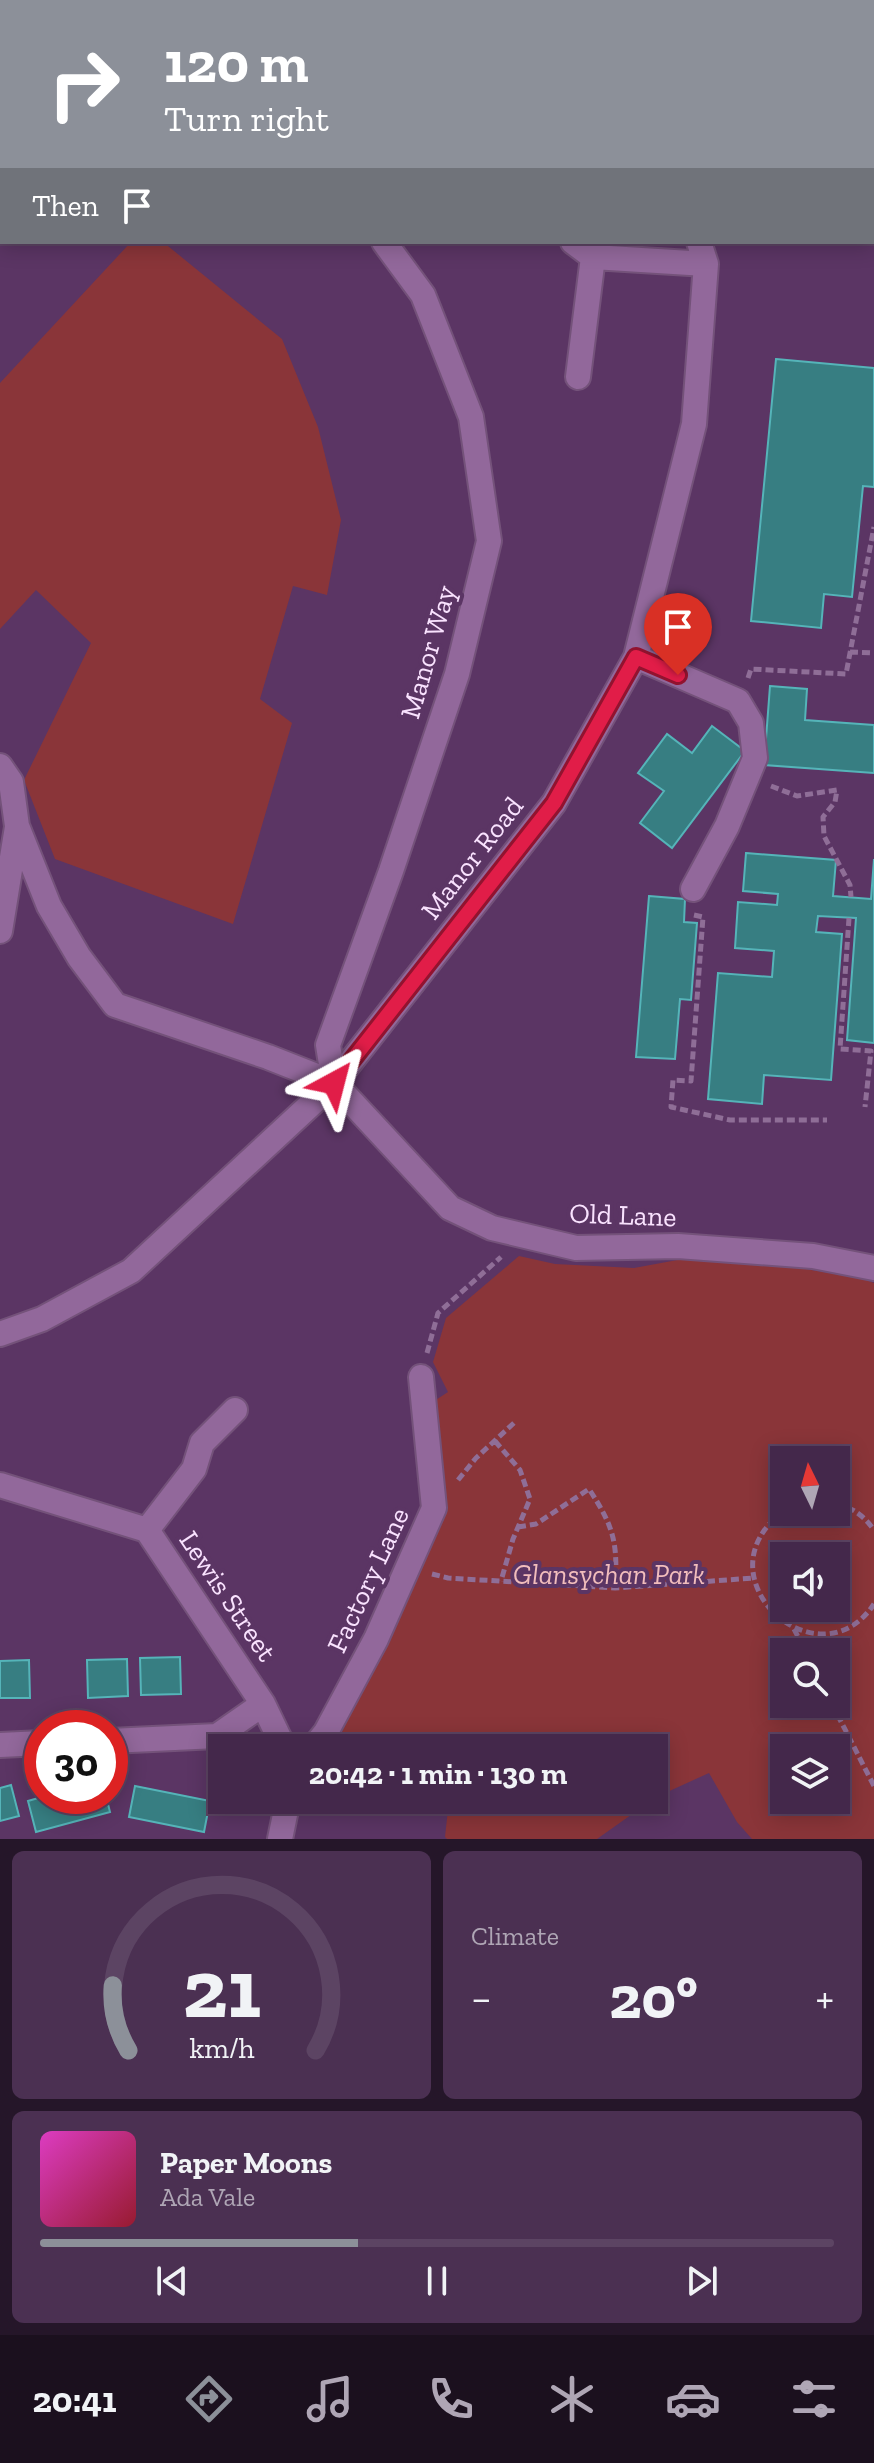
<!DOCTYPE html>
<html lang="en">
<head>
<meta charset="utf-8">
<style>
	body { margin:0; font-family:"Zilla Slab",serif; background:#4b3052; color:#f1f3f6; height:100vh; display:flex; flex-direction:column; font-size:30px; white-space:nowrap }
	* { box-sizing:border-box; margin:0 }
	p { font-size:26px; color:#afa6b5 }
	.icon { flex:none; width:44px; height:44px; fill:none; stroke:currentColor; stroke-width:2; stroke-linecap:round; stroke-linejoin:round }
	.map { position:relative; height:1839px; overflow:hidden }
	.drawer { display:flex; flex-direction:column; gap:12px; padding:12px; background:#251629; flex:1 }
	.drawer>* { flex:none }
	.top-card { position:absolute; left:0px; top:0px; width:874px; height:244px; box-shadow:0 4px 20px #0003,0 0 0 2px #5c4463; background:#8c9099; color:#fff; overflow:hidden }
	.needle { width:52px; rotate:355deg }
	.fabs { position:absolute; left:770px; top:1446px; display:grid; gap:16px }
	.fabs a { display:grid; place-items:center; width:80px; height:80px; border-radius:0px; background:#44284b; box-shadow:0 4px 20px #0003,0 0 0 2px #5c4463; font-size:40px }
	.speed { position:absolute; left:24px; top:1710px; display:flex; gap:16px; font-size:40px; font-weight:700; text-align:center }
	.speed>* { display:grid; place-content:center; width:104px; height:104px; border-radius:50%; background:#44284b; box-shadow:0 4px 20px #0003,0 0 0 2px #5c4463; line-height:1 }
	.speed .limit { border:12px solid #d22; background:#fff; color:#111 }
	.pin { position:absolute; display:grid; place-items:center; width:68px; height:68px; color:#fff; margin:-82px -34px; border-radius:50% 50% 50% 0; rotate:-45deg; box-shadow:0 0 8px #0007 }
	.pin .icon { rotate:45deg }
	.me { position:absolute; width:88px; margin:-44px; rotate:38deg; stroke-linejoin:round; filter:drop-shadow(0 0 6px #0008) }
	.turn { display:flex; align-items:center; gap:28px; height:168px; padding:0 32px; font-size:36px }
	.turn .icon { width:104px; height:104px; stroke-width:2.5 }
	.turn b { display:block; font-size:56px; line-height:68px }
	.then { display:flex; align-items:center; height:76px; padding:0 32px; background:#0003; gap:16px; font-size:30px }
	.big { font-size:60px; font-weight:700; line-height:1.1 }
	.drawer .widget { flex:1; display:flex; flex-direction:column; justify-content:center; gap:12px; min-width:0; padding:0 28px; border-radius:12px; background:#4b3052 }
	.drawer .dial { align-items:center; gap:0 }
	.dial svg { height:208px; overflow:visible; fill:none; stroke:#5c4463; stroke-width:7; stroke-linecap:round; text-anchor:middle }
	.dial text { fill:#f1f3f6; stroke:none }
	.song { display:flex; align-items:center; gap:24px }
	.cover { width:96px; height:96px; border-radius:12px; background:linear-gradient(135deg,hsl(310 70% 55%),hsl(350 70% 35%)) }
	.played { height:8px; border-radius:4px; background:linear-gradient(90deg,#8c9099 40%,#5c4463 40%) }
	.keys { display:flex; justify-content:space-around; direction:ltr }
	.heat { display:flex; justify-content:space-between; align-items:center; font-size:44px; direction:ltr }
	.drawer .tiles { flex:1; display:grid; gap:12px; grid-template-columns:1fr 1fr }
	.widget:last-child { grid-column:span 2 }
	.trip { position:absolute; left:208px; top:1734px; width:460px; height:80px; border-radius:0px; background:#44284b; box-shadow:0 4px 20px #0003,0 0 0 2px #5c4463; font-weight:700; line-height:80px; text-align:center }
	.dock { display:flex; height:128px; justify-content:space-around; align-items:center; background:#1b101e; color:#afa6b5 }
	.dock .icon { width:56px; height:56px }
	.dock .current { color:#8c9099 }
	.dock b { font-size:36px; color:#f1f3f6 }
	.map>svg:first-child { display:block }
	.green { fill:#8a3539; fill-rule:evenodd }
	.building { fill:#377e82; stroke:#55b4b9; stroke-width:2 }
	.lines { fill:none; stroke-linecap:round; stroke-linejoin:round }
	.minor-casing { stroke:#74527a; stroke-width:28 }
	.path { stroke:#8f6e97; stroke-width:5; stroke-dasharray:8 4; stroke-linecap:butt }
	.minor { stroke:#92689b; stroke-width:24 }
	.route-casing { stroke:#92132f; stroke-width:20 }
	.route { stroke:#e11d48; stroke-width:14 }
	.labels { text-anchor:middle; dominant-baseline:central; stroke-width:8; stroke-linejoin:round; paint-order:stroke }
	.street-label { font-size:28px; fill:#f9e2fe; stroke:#5b3564 }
	.park-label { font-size:28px; font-style:italic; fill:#f1bdbc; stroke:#5b3564 }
</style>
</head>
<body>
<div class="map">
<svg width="874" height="1839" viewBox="0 0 874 1839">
	<rect width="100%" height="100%" fill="#5b3564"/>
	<!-- green -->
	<path class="green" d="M131 242H163L282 339 318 427 341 520 327 595 293 586 260 699 292 723 233 924 55 859 24 780 91 643 36 590 0 629V383Z
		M519 1256 555 1264 634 1268 699 1256 777 1264 863 1279 874 1283V1839H752L737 1822 709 1773 654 1798V1748H369L341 1734 445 1513 431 1403 448 1392 433 1362 446 1318ZM784 1460H836V1512H784ZM784 1556H836V1608H784ZM784 1652H836V1704H784ZM784 1748H836V1800H784Z
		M449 1800H652L597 1839H447L445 1837Z"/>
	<!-- building -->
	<path class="building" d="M776 359 874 368V487L863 486 852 597 824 594 821 628 751 621Z
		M770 686 807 689 805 720 874 725V773L764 765Z
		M712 726 745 751 672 848 640 823 664 791 638 773 667 734 692 753Z
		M746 853 836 860 833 896 871 899 874 859V1043L847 1040 856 918 818 916 816 932 842 934 831 1080 764 1075 762 1104 708 1099 718 973 772 977 774 951 735 948 738 902 777 905 778 894 743 891Z
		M649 896 685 899 684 922 697 923 691 1000 680 999 675 1059 636 1057Z
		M180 1657 181 1694 141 1695 140 1658Z
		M127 1659 128 1696 88 1698 87 1660Z
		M29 1660 30 1698H0V1661Z
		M11 1785 19 1816 0 1821V1788Z
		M135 1786 210 1801 204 1832 129 1817Z
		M45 1796H106L110 1812 36 1832 28 1801Z"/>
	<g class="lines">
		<!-- minor casing -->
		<g class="minor-casing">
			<path id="minor" d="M0 0 4 2
				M451 0 454 2
				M872 50H874
				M573 242 593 257 706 264
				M578 377 593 257
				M636 657 738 701 751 723 755 758 727 826 693 889
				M0 766 11 782 17 826 49 906 79 957 115 1005 268 1057 334 1083 450 1208 492 1228 576 1248 678 1246 813 1256 874 1268
				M0 931 17 827
				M334 1083 328 1045 391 871 457 674 489 541 471 417 423 295 384 242
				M0 1334 42 1319 131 1271 334 1083 554 803 636 657 694 424 706 264 699 242
				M0 1485 147 1530 263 1704 284 1748
				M147 1530 194 1469 202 1443 235 1410
				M110 1741 217 1736 263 1704
				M0 1745 42 1743
				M313 1748 326 1732 376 1639 434 1508 421 1377
				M280 1839 288 1800"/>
		</g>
		<!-- path -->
		<path class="path" d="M393 2 394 0
			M719 2 720 0
			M850 652 874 653
			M748 678 751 669 846 674 874 527
			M771 786 797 796 837 790 835 802 823 817 824 836 850 885 851 897
			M694 915 703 917 691 1081 673 1080 671 1107 730 1120H827
			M849 918 840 1049 871 1051 865 1107
			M427 1353 438 1313 501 1257
			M495 1441 520 1470 530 1499 513 1539 501 1581
			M458 1480 476 1458 515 1422
			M836 1503C853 1508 864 1516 874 1530
			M784 1511C695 1576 818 1688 874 1604
			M518 1527 536 1524 589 1489C614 1527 618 1543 615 1588
			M432 1574 448 1578 615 1588 754 1578
			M794 1629 806 1652
			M832 1704 874 1786"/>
		<!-- minor -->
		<use href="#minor" class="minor"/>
	</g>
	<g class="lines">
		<!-- route casing -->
		<g class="route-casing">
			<path id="route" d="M334 1083 554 803 636 657 678 675"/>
		</g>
		<!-- route -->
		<use href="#route" class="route"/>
	</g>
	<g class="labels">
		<!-- street labels -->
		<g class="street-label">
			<text transform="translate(428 652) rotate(-74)">Manor Way</text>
			<text transform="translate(472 858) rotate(-52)">Manor Road</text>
			<text transform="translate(623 1215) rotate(2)">Old Lane</text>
			<text transform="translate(368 1580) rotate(-65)">Factory Lane</text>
			<text transform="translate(228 1596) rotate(56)">Lewis Street</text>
		</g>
		<!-- park labels -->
		<g class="park-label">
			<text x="609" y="1574">Glansychan Park</text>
		</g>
	</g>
</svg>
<div class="fabs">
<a><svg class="needle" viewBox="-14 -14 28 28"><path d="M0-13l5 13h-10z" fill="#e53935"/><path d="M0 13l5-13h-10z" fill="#afa6b5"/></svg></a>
<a><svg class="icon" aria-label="sound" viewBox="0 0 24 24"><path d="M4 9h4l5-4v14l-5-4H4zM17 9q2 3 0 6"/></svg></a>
<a><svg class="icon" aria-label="search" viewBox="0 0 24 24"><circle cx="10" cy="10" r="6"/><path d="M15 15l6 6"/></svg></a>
<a><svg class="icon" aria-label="layers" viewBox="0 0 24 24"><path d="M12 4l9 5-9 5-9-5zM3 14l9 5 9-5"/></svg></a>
</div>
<div class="speed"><div class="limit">30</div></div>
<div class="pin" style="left:678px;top:675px;background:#d93025"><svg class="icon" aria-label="arrive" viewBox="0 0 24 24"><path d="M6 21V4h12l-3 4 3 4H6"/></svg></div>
<svg class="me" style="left:334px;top:1083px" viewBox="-20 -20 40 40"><path d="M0-17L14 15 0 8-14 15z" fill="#e11d48" stroke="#fff" stroke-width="4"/></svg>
<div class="trip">20:42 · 1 min · 130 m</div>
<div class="top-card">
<div class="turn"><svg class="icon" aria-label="right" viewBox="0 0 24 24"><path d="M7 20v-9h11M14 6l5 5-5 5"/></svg><div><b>120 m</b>Turn right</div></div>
<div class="then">Then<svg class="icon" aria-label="arrive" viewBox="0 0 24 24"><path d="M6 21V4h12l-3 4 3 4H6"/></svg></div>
</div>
</div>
<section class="drawer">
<div class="tiles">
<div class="widget dial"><svg viewBox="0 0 100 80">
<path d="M14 69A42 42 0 1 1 86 69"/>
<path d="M14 69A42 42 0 0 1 8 44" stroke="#8c9099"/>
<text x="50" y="56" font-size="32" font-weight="700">21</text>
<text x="50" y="72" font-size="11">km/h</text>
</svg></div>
<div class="widget"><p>Climate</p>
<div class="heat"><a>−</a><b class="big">20°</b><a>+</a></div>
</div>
<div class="widget">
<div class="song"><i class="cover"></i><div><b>Paper Moons</b><p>Ada Vale</p></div></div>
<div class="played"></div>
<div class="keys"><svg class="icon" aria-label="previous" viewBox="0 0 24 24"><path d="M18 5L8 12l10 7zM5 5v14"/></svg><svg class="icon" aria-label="pause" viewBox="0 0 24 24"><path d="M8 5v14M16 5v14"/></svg><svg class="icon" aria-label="next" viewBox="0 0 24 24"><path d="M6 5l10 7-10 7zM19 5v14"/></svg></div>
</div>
</div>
</section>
<nav class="dock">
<b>20:41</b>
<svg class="icon current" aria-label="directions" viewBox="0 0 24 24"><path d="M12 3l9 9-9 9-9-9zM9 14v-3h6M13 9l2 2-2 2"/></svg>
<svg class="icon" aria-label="music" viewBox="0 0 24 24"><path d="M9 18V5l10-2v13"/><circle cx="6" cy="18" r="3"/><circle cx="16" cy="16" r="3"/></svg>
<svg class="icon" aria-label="phone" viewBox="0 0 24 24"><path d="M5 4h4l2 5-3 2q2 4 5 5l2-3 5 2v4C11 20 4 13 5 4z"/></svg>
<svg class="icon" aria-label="climate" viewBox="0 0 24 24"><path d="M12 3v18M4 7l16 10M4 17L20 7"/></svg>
<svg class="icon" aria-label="car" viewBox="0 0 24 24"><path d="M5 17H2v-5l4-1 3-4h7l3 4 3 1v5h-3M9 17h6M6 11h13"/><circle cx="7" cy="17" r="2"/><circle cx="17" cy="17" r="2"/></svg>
<svg class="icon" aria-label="filters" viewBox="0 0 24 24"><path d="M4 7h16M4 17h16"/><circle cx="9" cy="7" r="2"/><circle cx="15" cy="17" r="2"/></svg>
</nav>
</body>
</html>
